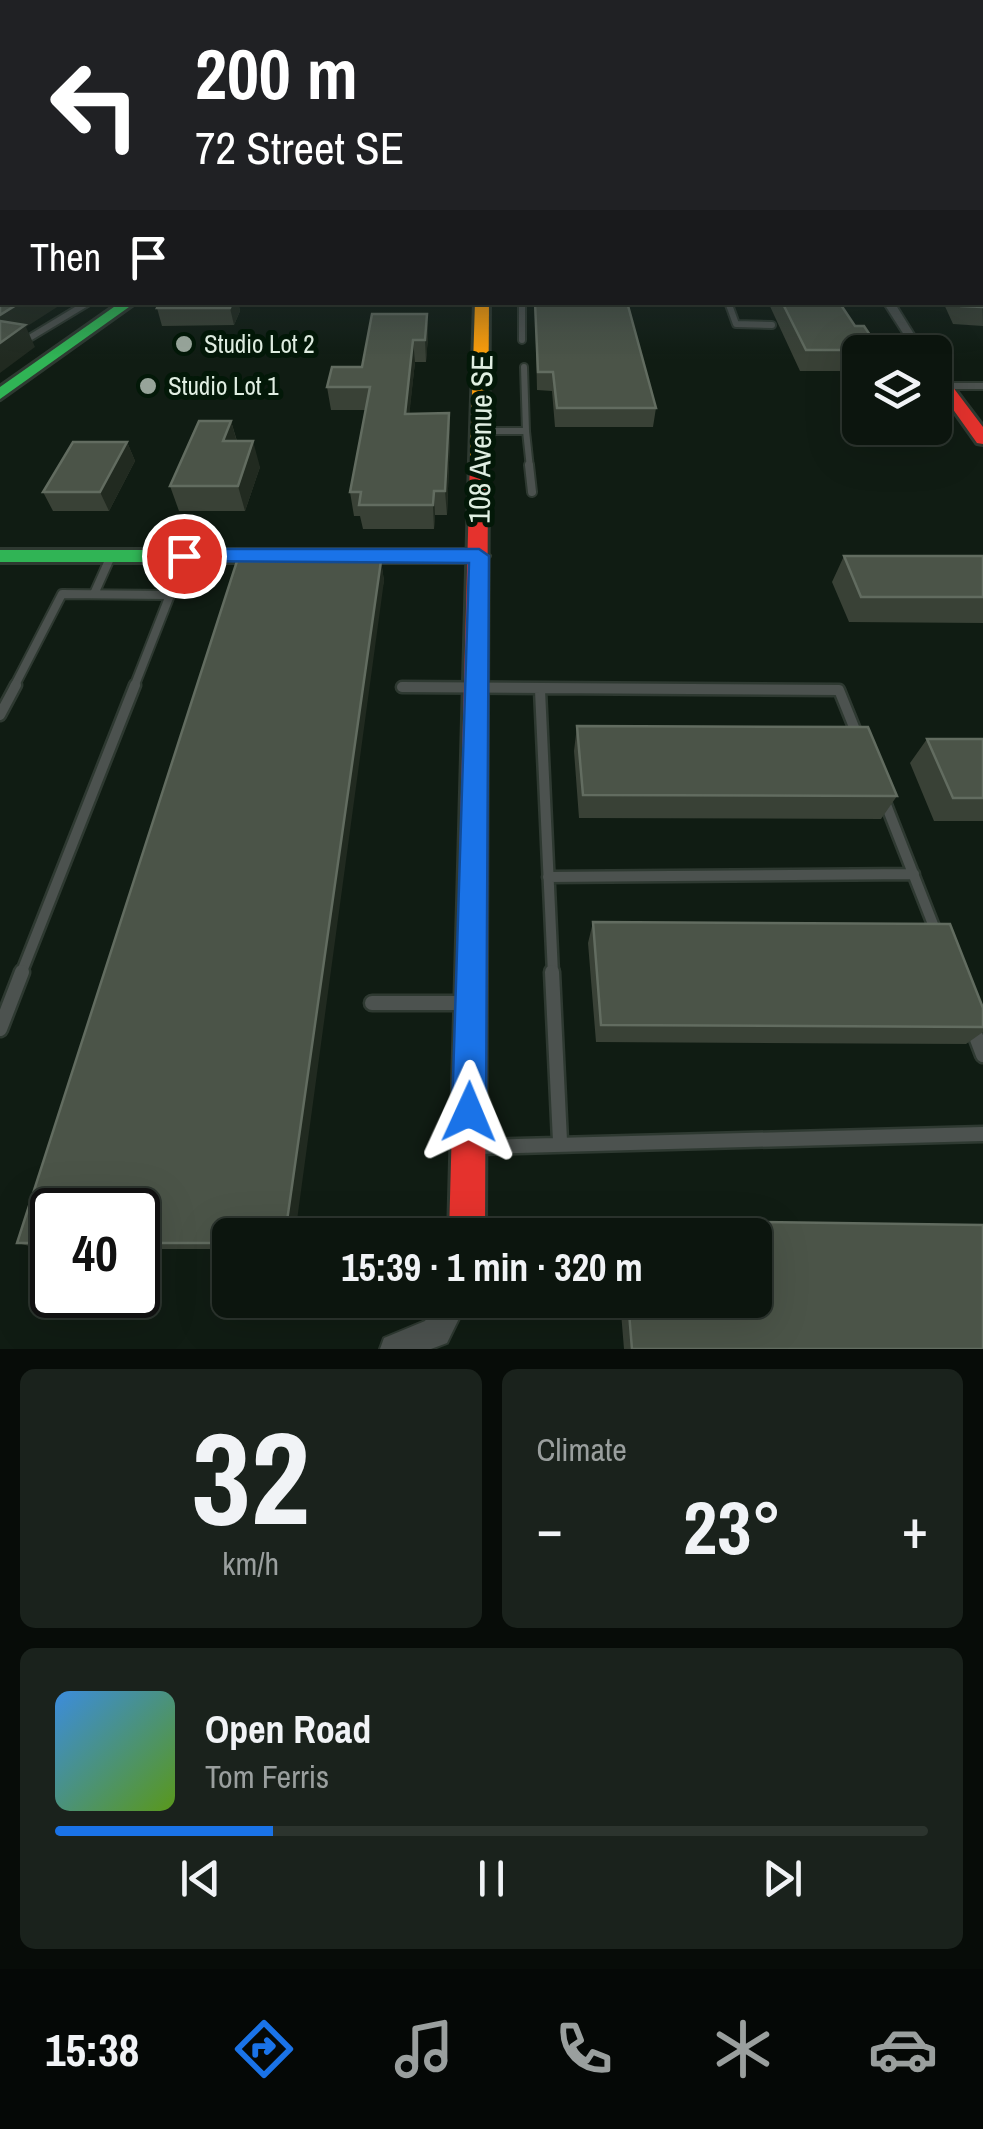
<!DOCTYPE html>
<html lang="en">
<head>
<meta charset="utf-8">
<style>
	body { margin:0; font-family:"Archivo Narrow",sans-serif; background:#1a221c; color:#f1f3f6; height:100vh; display:flex; flex-direction:column; font-size:38px; white-space:nowrap }
	* { box-sizing:border-box; margin:0 }
	p { font-size:32px; color:#9a9f9e }
	.icon { flex:none; width:55px; height:55px; fill:none; stroke:currentColor; stroke-width:2; stroke-linecap:round; stroke-linejoin:round }
	.map { position:relative; height:1349px; overflow:hidden }
	.side { display:flex; flex-direction:column; gap:20px; padding:20px; background:#070c08; flex:1 }
	.side>* { flex:none }
	.guide { position:absolute; left:0px; top:0px; width:985px; height:305px; box-shadow:0 10px 40px #0002,0 0 0 2px #2c342e; background:#202124; color:#fff; overflow:hidden }
	.buttons { position:absolute; left:842px; top:335px; display:grid; gap:20px }
	.buttons a { display:grid; place-items:center; width:110px; height:110px; border-radius:15px; background:#0c150e; box-shadow:0 10px 40px #0002,0 0 0 2px #2c342e; font-size:50px }
	.speed { position:absolute; left:30px; top:1188px; display:flex; gap:20px; font-size:50px; font-weight:700; text-align:center }
	.speed>* { display:grid; place-content:center; width:130px; height:130px; border-radius:50%; background:#0c150e; box-shadow:0 10px 40px #0002,0 0 0 2px #2c342e; line-height:1 }
	.speed .limit { border:5px solid #111; border-radius:15px; background:#fff; color:#111 }
	.pin { position:absolute; display:grid; place-items:center; width:85px; height:85px; color:#fff; margin:-42px; border:5px solid #fff; border-radius:50%; box-shadow:0 2px 10px #0007 }
	.me { position:absolute; width:110px; margin:-55px; rotate:1deg; stroke-linejoin:round; filter:drop-shadow(0 0 8px #0008) }
	.turn { display:flex; align-items:center; gap:35px; height:210px; padding:0 30px; font-size:45px }
	.turn .icon { width:130px; height:130px; stroke-width:2.5 }
	.turn b { display:block; font-size:70px; line-height:85px }
	.then { display:flex; align-items:center; height:95px; padding:0 30px; background:#0003; gap:20px; font-size:38px }
	.big { font-size:75px; font-weight:700; line-height:1.1 }
	.side .card { flex:1; display:flex; flex-direction:column; justify-content:center; gap:15px; min-width:0; padding:0 35px; border-radius:15px; background:#1a221c }
	.side .dial { align-items:center; gap:0 }
	.dial b { font-size:130px; line-height:1 }
	.song { display:flex; align-items:center; gap:30px }
	.cover { width:120px; height:120px; border-radius:15px; background:linear-gradient(135deg,hsl(210 70% 55%),hsl(90 70% 35%)) }
	.played { height:10px; border-radius:5px; background:linear-gradient(90deg,#1a73e8 25%,#2c342e 25%) }
	.keys { display:flex; justify-content:space-around; direction:ltr }
	.heat { display:flex; justify-content:space-between; align-items:center; font-size:55px; direction:ltr }
	.side .tiles { flex:1; display:grid; gap:20px; grid-template-columns:1fr 1fr }
	.card:last-child { grid-column:span 2 }
	.trip { position:absolute; left:212px; top:1218px; width:560px; height:100px; border-radius:15px; background:#0c150e; box-shadow:0 10px 40px #0002,0 0 0 2px #2c342e; font-weight:700; line-height:100px; text-align:center }
	.menu { display:flex; height:160px; justify-content:space-around; align-items:center; background:#050806; color:#9a9f9e }
	.menu .icon { width:70px; height:70px }
	.menu .current { color:#1a73e8 }
	.menu b { font-size:45px; color:#f1f3f6 }
	.map>svg:first-child { display:block }
	.lines { fill:none; stroke-linecap:round; stroke-linejoin:round }
	.lane-far3-casing { stroke:#2e3931; stroke-width:10 }
	.lane-far2-casing { stroke:#2e3931; stroke-width:12 }
	.lane-far1-casing { stroke:#2e3931; stroke-width:15 }
	.lane-casing { stroke:#2e3931; stroke-width:19 }
	.street-casing { stroke:#2e3931; stroke-width:4 }
	.fast-casing { stroke:#2e3931; stroke-width:6 }
	.slow-casing { stroke:#2e3931; stroke-width:6 }
	.jam-casing { stroke:#2e3931; stroke-width:6 }
	.lane-far3 { stroke:#4c524f; stroke-width:6 }
	.lane-far2 { stroke:#4c524f; stroke-width:8 }
	.lane-far1 { stroke:#4c524f; stroke-width:10 }
	.lane { stroke:#4c524f; stroke-width:14 }
	.street { fill:#4c524f; fill-rule:evenodd }
	.fast { fill:#30b455; fill-rule:evenodd }
	.slow { fill:#ff9f0a; fill-rule:evenodd }
	.jam { fill:#e5322d; fill-rule:evenodd }
	.wall { fill:#394136 }
	.shaded-wall { fill:#212a20 }
	.building { fill:#4b5448; stroke:#626c60; stroke-width:2.5 }
	.route { fill:#1a73e8; stroke:#114b97; stroke-width:2.5 }
	.poi-dot { fill:#97a49a; stroke:#031808; stroke-width:4 }
	.labels { text-anchor:middle; dominant-baseline:central; stroke-width:10; stroke-linejoin:round; paint-order:stroke }
	.far-poi-label { font-size:25px; fill:#e0eee2; stroke:#031808; text-anchor:start }
	.street-label { font-size:30px; fill:#e0eee2; stroke:#031808 }
</style>
</head>
<body>
<div class="map">
<svg width="983" height="1349" viewBox="0 0 983 1349">
	<rect width="100%" height="100%" fill="#101c13"/>
	<g class="lines">
		<!-- lane-far3 casing -->
		<g class="lane-far3-casing">
			<path id="lane-far3" d="M522 302V340
				M728 302 736 324 772 325
				M31 337 89 302
				M876 339 911 340
				M524 367 526 431
				M944 386H983
				M480 431H526L530 468"/>
		</g>
		<!-- lane-far2 casing -->
		<g class="lane-far2-casing">
			<path id="lane-far2" d="M529 465 532 492
				M94 594 111 556
				M14 687 62 594 170 595 134 687
				M402 687H410"/>
		</g>
		<!-- lane-far1 casing -->
		<g class="lane-far1-casing">
			<path id="lane-far1" d="M402 687 839 690 858 737
				M540 690 553 974
				M0 715 16 685
				M885 802 936 932
				M548 877 914 874
				M21 974 135 685"/>
		</g>
		<!-- lane casing -->
		<g class="lane-casing">
			<path id="lane" d="M552 972 560 1141
				M372 1003H464
				M972 1026 983 1055
				M0 1029 22 972
				M476 1147 983 1134"/>
		</g>
		<!-- street casing -->
		<g class="street-casing">
			<path id="street" d="M883 302H894L925 352H915Z
				M437 1300H468L447 1343 431 1349H380L384 1338 425 1321Z"/>
		</g>
		<!-- fast casing -->
		<g class="fast-casing">
			<path id="fast" d="M121 302H136L0 399V387Z
				M0 550H479L489 556 479 562H0Z"/>
		</g>
		<!-- slow casing -->
		<g class="slow-casing">
			<path id="slow" d="M475 302H489L488 460 479 465 470 460Z"/>
		</g>
		<!-- jam casing -->
		<g class="jam-casing">
			<path id="jam" d="M935 368 940 370 983 427V444L977 443 935 384Z
				M479 455 488 460 485 1235H449L470 460Z"/>
		</g>
		<!-- lane-far3 -->
		<use href="#lane-far3" class="lane-far3"/>
		<!-- lane-far2 -->
		<use href="#lane-far2" class="lane-far2"/>
		<!-- lane-far1 -->
		<use href="#lane-far1" class="lane-far1"/>
		<!-- lane -->
		<use href="#lane" class="lane"/>
		<!-- street -->
		<use href="#street" class="street"/>
		<!-- fast -->
		<use href="#fast" class="fast"/>
		<!-- slow -->
		<use href="#slow" class="slow"/>
		<!-- jam -->
		<use href="#jam" class="jam"/>
	</g>
	<!-- wall -->
	<path class="wall" d="M982 278 983 326 953 324 943 302H982Z
		M238 302 240 311 234 325 162 326 157 308Z
		M535 302 656 408 653 427H555L552 391 537 390Z
		M768 302H839L855 326 880 350 879 352H860V371H800Z
		M427 314 428 336 426 362H415L409 414 449 413 450 437 447 515H435L434 529H363L360 516H354L350 492 366 410H331L327 387 362 367Z
		M231 421 237 441 260 467 245 511H179L170 486Z
		M127 442 135 461 109 511H53L43 492Z
		M844 556H983V623L849 622 832 582Z
		M381 561 384 581 230 1235V1249H138V1210H52V1248H38L17 1243Z
		M577 726 897 796 881 819 579 818 574 751Z
		M927 739H983V821H934L910 763Z
		M593 922 983 1008V1032L966 1044 596 1042 588 943Z
		M622 1220 983 1225V1349H624L620 1300H755V1235H615L614 1228Z"/>
	<!-- shaded-wall -->
	<path class="shaded-wall" d="M21 302H65L26 327 35 347 0 373V315Z
		M232 302H238L240 311 234 325 230 308Z
		M427 314 428 336 426 362 425 340Z
		M413 340 415 362 407 437 405 414Z
		M449 413 450 437 447 515 445 491Z
		M231 421 238 446 223 441Z
		M253 441 260 467 245 511 238 486Z
		M127 442 135 461 109 511 100 492Z
		M434 491 435 515 434 529 433 505Z
		M381 561 384 581 295 1235H285Z"/>
	<!-- building -->
	<path class="building" d="M2 263V302H21L0 315V264Z
		M982 278 983 307 961 306 959 302H982Z
		M160 302H232L230 308H157Z
		M535 302H627L656 408H557L553 372H538Z
		M782 302H839L855 326H864L880 350H806Z
		M372 314H427L425 340H413L405 414 449 413 445 491H434L433 505H359L361 492H350L370 387H327L332 367H362Z
		M0 321 25 325 0 343Z
		M199 421H231L223 441H253L238 486H170Z
		M73 442H127L100 492H43Z
		M844 556H983V597H861Z
		M237 561H381L285 1235H230V1243H138V1210H52V1243H17Z
		M577 726 868 727 897 796 583 795Z
		M927 739H983V798H953Z
		M593 922 950 924 983 1008V1027L601 1025Z
		M622 1220 983 1225V1349H632L628 1300H755V1235H623Z"/>
	<!-- sky -->
	<linearGradient id="sky" x2="0" y2="1"><stop stop-color="#090f0a"/><stop offset="0.47" stop-color="#314044"/><stop offset="1" stop-color="#314044" stop-opacity="0"/></linearGradient>
	<rect width="983" height="360" fill="url(#sky)"/>
	<!-- route -->
	<path class="route" d="M184 549H479L489 556 486 1112 481 1123 469 1128 457 1123 452 1112 469 563 177 561V551Z"/>
	<!-- markers -->
	<g class="poi-dot">
		<circle cx="184" cy="344" r="10"/>
		<circle cx="148" cy="386" r="10"/>
	</g>
	<g class="labels">
		<!-- far-poi labels -->
		<g class="far-poi-label">
			<text x="204" y="344">Studio Lot 2</text>
			<text x="168" y="386">Studio Lot 1</text>
		</g>
		<!-- street labels -->
		<g class="street-label">
			<text transform="translate(480 439) rotate(-89)">108 Avenue SE</text>
		</g>
	</g>
</svg>
<div class="buttons">
<a><svg class="icon" aria-label="layers" viewBox="0 0 24 24"><path d="M12 4l9 5-9 5-9-5zM3 14l9 5 9-5"/></svg></a>
</div>
<div class="speed"><div class="limit">40</div></div>
<div class="pin" style="left:184px;top:556px;background:#d93025"><svg class="icon" aria-label="arrive" viewBox="0 0 24 24"><path d="M6 21V4h12l-3 4 3 4H6"/></svg></div>
<svg class="me" style="left:469px;top:1112px" viewBox="-20 -20 40 40"><path d="M0-17L14 15 0 8-14 15z" fill="#1a73e8" stroke="#fff" stroke-width="4"/></svg>
<div class="trip">15:39 · 1 min · 320 m</div>
<div class="guide">
<div class="turn"><svg class="icon" aria-label="left" viewBox="0 0 24 24"><path d="M17 20v-9H6M10 6l-5 5 5 5"/></svg><div><b>200 m</b>72 Street SE</div></div>
<div class="then">Then<svg class="icon" aria-label="arrive" viewBox="0 0 24 24"><path d="M6 21V4h12l-3 4 3 4H6"/></svg></div>
</div>
</div>
<section class="side">
<div class="tiles">
<div class="card dial"><b>32</b><p>km/h</p></div>
<div class="card"><p>Climate</p>
<div class="heat"><a>−</a><b class="big">23°</b><a>+</a></div>
</div>
<div class="card">
<div class="song"><i class="cover"></i><div><b>Open Road</b><p>Tom Ferris</p></div></div>
<div class="played"></div>
<div class="keys"><svg class="icon" aria-label="previous" viewBox="0 0 24 24"><path d="M18 5L8 12l10 7zM5 5v14"/></svg><svg class="icon" aria-label="pause" viewBox="0 0 24 24"><path d="M8 5v14M16 5v14"/></svg><svg class="icon" aria-label="next" viewBox="0 0 24 24"><path d="M6 5l10 7-10 7zM19 5v14"/></svg></div>
</div>
</div>
</section>
<nav class="menu">
<b>15:38</b>
<svg class="icon current" aria-label="directions" viewBox="0 0 24 24"><path d="M12 3l9 9-9 9-9-9zM9 14v-3h6M13 9l2 2-2 2"/></svg>
<svg class="icon" aria-label="music" viewBox="0 0 24 24"><path d="M9 18V5l10-2v13"/><circle cx="6" cy="18" r="3"/><circle cx="16" cy="16" r="3"/></svg>
<svg class="icon" aria-label="phone" viewBox="0 0 24 24"><path d="M5 4h4l2 5-3 2q2 4 5 5l2-3 5 2v4C11 20 4 13 5 4z"/></svg>
<svg class="icon" aria-label="climate" viewBox="0 0 24 24"><path d="M12 3v18M4 7l16 10M4 17L20 7"/></svg>
<svg class="icon" aria-label="car" viewBox="0 0 24 24"><path d="M5 17H2v-5l4-1 3-4h7l3 4 3 1v5h-3M9 17h6M6 11h13"/><circle cx="7" cy="17" r="2"/><circle cx="17" cy="17" r="2"/></svg>
</nav>
</body>
</html>
